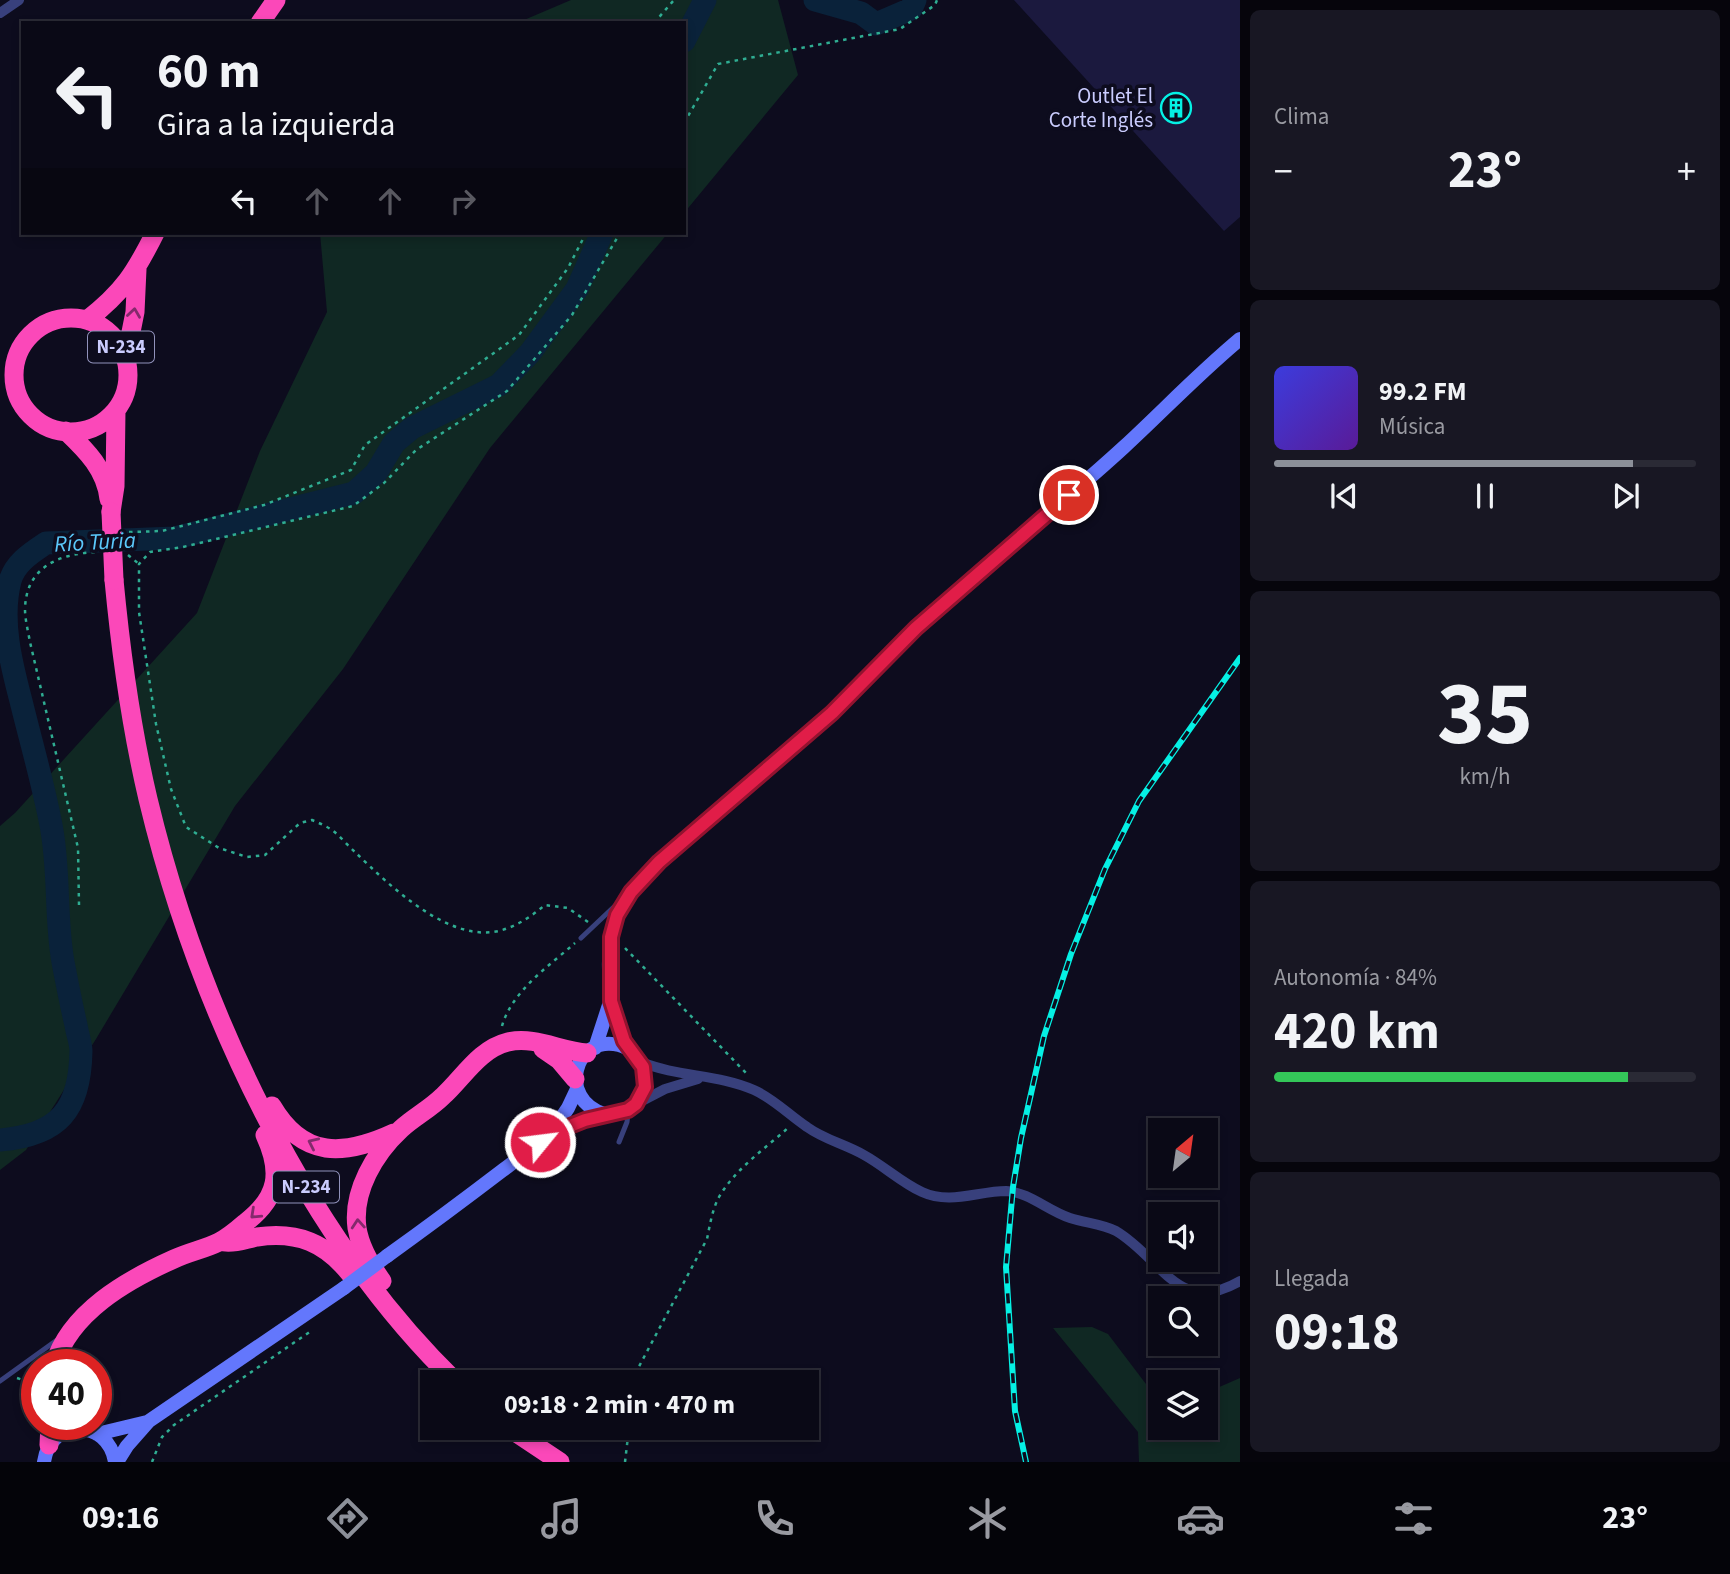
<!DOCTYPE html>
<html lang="es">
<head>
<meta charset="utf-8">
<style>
	body { margin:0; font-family:"Source Sans 3",sans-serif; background:#181723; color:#f1f3f6; height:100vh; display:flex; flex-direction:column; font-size:26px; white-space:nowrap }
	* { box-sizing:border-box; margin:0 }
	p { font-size:23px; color:#999aa1 }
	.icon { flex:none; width:38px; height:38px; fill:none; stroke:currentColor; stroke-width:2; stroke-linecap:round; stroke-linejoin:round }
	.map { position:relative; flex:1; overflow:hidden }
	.side { display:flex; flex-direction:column; gap:10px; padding:10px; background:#06050c; width:490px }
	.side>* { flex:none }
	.guide { position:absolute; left:21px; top:21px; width:665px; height:214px; border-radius:0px; box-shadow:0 4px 10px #0003,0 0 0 2px #2a2a35; background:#0a0916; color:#f1f3f6; overflow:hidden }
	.needle { width:46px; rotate:29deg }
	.tools { position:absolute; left:1148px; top:1118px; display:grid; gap:14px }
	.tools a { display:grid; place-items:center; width:70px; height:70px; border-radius:0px; background:#0a0916; box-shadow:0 4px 10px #0003,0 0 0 2px #2a2a35; font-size:35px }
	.speed { position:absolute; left:21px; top:1349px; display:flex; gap:14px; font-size:35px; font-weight:700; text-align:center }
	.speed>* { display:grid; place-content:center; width:91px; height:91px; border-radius:50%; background:#0a0916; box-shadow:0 4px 10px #0003,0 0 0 2px #2a2a35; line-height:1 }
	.speed .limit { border:10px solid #d22; background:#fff; color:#111 }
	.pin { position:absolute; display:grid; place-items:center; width:60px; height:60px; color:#fff; margin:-30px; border:4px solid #fff; border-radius:50%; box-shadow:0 2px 7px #0007 }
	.me { position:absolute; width:77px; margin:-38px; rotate:61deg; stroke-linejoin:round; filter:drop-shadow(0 0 5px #0008) }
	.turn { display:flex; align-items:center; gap:24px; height:147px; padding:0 21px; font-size:32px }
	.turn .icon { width:91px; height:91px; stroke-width:2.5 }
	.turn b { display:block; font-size:49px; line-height:60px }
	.lanes { display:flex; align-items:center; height:66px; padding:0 21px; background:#0003; justify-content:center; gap:35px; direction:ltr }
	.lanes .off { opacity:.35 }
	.big { font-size:52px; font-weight:700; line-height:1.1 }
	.side .card { flex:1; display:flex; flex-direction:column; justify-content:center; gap:10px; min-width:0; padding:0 24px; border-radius:10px; background:#181723 }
	.side .dial { align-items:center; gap:0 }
	.dial b { font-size:91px; line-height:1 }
	.song { display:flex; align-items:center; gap:21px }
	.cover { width:84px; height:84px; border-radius:10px; background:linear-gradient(135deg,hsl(240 70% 55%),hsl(270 70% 35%)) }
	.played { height:7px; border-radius:4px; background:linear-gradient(90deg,#8c9099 85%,#2a2a35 85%) }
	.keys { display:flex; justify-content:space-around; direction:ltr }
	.heat { display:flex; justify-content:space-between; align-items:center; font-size:38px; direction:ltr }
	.charge { height:10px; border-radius:5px; background:linear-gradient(90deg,#34c759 84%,#2a2a35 0) }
	.trip { position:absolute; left:420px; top:1370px; width:399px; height:70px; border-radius:0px; background:#0a0916; box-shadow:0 4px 10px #0003,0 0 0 2px #2a2a35; font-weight:700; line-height:70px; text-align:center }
	.tab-bar { display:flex; height:112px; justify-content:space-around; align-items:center; background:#040409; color:#999aa1 }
	.tab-bar .icon { width:49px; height:49px }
	.tab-bar .active { color:#8c9099 }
	.tab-bar b { font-size:32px; color:#f1f3f6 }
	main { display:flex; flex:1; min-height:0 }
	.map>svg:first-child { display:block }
	.green { fill:#102823 }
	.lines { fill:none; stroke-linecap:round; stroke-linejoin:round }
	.river { stroke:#0a223a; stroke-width:23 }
	.building { fill:#1b193e }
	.path { stroke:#2fad92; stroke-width:2.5; stroke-dasharray:3.5 5; stroke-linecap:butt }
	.lane { stroke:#38407c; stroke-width:5 }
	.street { stroke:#38407c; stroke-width:10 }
	.secondary { stroke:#6377fc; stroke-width:14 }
	.highway { stroke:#fb48b9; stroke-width:19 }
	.rail-casing { stroke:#05f0e4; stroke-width:6 }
	.rail { stroke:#0d0c1e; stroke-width:3.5; stroke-dasharray:10; stroke-linecap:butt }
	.secondary-bridge { stroke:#6377fc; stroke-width:14 }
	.highway-bridge { stroke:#fb48b9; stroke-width:19 }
	.oneway { stroke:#842a6c }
	.route-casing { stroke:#92132f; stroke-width:18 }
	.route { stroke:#e11d48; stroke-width:12 }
	.labels { text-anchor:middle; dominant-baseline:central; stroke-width:7; stroke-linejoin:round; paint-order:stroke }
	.shield { fill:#0d0c1e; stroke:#9192bb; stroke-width:2 }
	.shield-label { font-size:19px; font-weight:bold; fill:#caccfe }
	.poi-label { font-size:21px; fill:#caccfe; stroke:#0d0c1e; text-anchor:end }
	.water-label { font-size:23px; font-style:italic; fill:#5bc9fc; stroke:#0d0c1e }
</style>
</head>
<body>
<main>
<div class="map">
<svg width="1240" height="1462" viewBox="0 0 1240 1462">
	<rect width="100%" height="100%" fill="#0d0c1e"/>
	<!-- green -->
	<path class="green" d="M571 0H778L798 75 684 213V23H517Z
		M320 233H668L490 448 343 669 235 806 96 1039 26 1150 0 1170V826L15 813 197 613 260 451 327 312Z
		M1092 1327 1108 1334 1149 1388 1160 1389V1428H1206V1389L1217 1388 1240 1378V1462H1139L1138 1432 1053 1328Z"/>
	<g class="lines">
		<!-- river -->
		<path class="river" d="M815 0 861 13 876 24 911 9 915 0
			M684 41 705 0
			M0 1140C59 1135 80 1110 81 1051 81 1043 77 1033 76 1025 71 1004 67 983 63 962 55 917 60 871 51 825 43 783 31 742 21 701 11 663 0 620 10 581 15 563 31 553 46 543L175 538 354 493 376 473 394 443 412 428 499 385 530 353 577 289 602 233"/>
	</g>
	<!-- building -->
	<path class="building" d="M1014 0H1240V217L1224 231Z"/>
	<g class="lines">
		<!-- path -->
		<path class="path" d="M654 23 674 0
			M684 123 718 64 900 29 935 5 937 0
			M129 532 162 531 264 505 351 470 365 445 519 335 568 268 586 233
			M128 555 139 564
			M79 905 78 848 30 642C28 631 25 619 25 609 26 567 59 554 95 552
			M588 922 568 908 545 905C534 914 522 923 508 928 455 950 390 886 355 852 347 845 340 836 332 830 326 826 319 823 312 820L300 823 265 855 247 857 219 848 186 827 171 789 156 724 139 612V564L150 552 183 547 353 506 384 483 416 450 507 391 572 315 620 233
			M625 948 747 1074
			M502 1026C512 991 549 966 575 943
			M17 1378 37 1385
			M634 1382 635 1374 707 1239C710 1225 712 1210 719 1197 735 1169 766 1148 789 1127
			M152 1462 162 1437 174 1425 311 1331
			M625 1462 629 1428"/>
		<!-- lane -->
		<path class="lane" d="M581 938 618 903
			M619 1142 627 1122 628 1113
			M0 1381 57 1340"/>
		<!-- street -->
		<path class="street" d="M0 13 19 0
			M641 1062C678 1077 718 1074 754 1090 774 1099 789 1115 807 1127 825 1140 845 1144 864 1155 884 1166 902 1183 922 1192 950 1205 978 1191 1006 1191 1029 1192 1048 1211 1070 1218 1085 1223 1102 1224 1116 1231 1163 1259 1178 1317 1240 1281
			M638 1103 665 1089 698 1079"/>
		<!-- secondary -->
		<path class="secondary" d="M595 1048 610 1002
			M629 1049C607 1011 600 941 624 902 639 876 665 858 687 838 734 796 784 756 831 714 855 693 874 668 897 646 969 576 1050 515 1124 447 1163 411 1199 373 1240 339
			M551 1133 568 1108 577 1089
			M387 1256C426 1228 465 1199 503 1170 519 1159 534 1144 550 1134 564 1126 584 1120 600 1115 613 1112 624 1115 635 1105 654 1086 645 1052 619 1045 574 1034 557 1099 604 1114
			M97 1434 147 1422
			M44 1462C50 1418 108 1418 115 1462
			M117 1462 127 1446 149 1421 344 1288"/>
		<!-- highway -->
		<path class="highway" d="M260 23 276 0
			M14 375a57 57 0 1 1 114 0a57 57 0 1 1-114 0Z
			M87 320C123 292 135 273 155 233
			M126 357 135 312 137 269
			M66 431C87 451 106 470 109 499
			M111 512 115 486 116 410
			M114 580C121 654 131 727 148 799 197 1004 304 1235 456 1382
			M543 1049 559 1060 575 1079
			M272 1106C303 1159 344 1156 394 1133
			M224 1242C235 1244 246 1239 257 1237 298 1231 326 1243 351 1275
			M382 1281C372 1267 360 1247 357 1228 352 1191 375 1153 401 1129 414 1117 430 1109 443 1096 463 1078 479 1049 508 1042 535 1036 560 1051 587 1053
			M54 1365C70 1312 127 1280 174 1259 189 1252 205 1249 219 1242 229 1237 237 1230 245 1223 279 1197 282 1172 265 1135
			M75 1424 80 1429
			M509 1428 560 1462
			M49 1445 50 1424"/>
		<!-- rail casing -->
		<g class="rail-casing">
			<path id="rail" d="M1026 1462 1015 1411 1006 1267 1013 1187 1021 1138 1044 1036 1071 954 1105 869 1139 801 1240 658"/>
		</g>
		<!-- rail -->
		<use href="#rail" class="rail"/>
		<!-- secondary-bridge -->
		<path class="secondary-bridge" d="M344 1288 387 1256"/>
		<!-- highway-bridge -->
		<path class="highway-bridge" d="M111 512 114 580"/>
	</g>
	<!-- one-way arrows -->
	<defs><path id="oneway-chevron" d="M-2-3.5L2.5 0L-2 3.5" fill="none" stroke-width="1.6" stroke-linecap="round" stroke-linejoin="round" transform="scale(1.75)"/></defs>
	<g class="oneway">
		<use href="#oneway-chevron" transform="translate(134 313) rotate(-82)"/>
		<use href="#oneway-chevron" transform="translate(313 1143) rotate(-155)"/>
		<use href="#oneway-chevron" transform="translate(255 1214) rotate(137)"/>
		<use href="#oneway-chevron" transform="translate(358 1224) rotate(-94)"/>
	</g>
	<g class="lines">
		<!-- route casing -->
		<g class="route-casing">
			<path id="route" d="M540 1142 550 1134 585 1120 628 1110 636 1104 645 1087 643 1067 624 1041 611 1001V937L617 915 631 892 659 862 832 713 916 628 1069 495"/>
		</g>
		<!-- route -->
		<use href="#route" class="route"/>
	</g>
	<!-- icons -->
	<defs>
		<g id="building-ring" transform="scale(1.575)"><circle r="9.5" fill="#0d0c1e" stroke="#05f0e4" stroke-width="1.5"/><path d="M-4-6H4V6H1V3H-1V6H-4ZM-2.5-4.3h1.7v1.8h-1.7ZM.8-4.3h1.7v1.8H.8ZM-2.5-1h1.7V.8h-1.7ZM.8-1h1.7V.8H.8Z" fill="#05f0e4"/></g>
	</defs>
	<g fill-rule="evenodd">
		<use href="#building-ring" x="1176" y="108"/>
	</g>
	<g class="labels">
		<!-- shield labels -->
		<g class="shield">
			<rect x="88" y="331.5" width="66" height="31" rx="5"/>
			<rect x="273" y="1171.5" width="66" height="31" rx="5"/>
		</g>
		<g class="shield-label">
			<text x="121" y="347">N-234</text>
			<text x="306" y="1187">N-234</text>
		</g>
		<!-- poi labels -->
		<g class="poi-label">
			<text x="1153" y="96">Outlet El<tspan x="1153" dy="24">Corte Inglés</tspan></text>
		</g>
		<!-- water labels -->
		<g class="water-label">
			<text transform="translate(95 542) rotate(-3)">Río Turia</text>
		</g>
	</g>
</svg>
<div class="tools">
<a><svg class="needle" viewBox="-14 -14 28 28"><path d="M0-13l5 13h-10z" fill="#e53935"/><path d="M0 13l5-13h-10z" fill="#999aa1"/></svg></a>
<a><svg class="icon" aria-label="sound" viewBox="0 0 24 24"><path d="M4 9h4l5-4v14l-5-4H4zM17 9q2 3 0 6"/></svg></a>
<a><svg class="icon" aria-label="search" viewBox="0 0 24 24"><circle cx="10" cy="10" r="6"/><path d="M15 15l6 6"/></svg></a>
<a><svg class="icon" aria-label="layers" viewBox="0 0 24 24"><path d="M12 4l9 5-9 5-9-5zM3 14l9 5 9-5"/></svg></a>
</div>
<div class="speed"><div class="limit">40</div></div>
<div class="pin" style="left:1069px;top:495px;background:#d93025"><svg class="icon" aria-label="arrive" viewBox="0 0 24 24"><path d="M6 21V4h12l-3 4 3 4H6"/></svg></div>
<svg class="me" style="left:540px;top:1142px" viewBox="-20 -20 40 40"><circle r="17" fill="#e11d48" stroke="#fff" stroke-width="3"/><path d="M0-11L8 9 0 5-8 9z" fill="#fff"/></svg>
<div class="trip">09:18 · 2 min · 470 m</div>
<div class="guide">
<div class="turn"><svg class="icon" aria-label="left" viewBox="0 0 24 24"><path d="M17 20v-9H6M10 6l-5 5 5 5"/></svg><div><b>60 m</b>Gira a la izquierda</div></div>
<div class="lanes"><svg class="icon" aria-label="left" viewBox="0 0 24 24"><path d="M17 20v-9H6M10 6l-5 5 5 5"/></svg><svg class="icon off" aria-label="ahead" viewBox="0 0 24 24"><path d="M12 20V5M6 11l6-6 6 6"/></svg><svg class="icon off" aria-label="ahead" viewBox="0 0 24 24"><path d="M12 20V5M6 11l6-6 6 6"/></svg><svg class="icon off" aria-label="right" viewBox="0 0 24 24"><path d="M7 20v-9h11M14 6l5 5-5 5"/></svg></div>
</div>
</div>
<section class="side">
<div class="card"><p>Clima</p>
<div class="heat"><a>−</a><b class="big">23°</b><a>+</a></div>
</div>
<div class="card">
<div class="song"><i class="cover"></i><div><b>99.2 FM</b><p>Música</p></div></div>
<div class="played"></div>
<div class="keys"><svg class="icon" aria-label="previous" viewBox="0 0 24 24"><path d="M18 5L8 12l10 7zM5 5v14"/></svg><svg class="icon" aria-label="pause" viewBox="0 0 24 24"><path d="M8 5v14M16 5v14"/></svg><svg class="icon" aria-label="next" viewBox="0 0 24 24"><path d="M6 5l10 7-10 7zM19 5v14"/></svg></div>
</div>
<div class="card dial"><b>35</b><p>km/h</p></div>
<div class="card"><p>Autonomía · 84%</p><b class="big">420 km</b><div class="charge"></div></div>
<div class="card"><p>Llegada</p><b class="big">09:18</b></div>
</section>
</main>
<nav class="tab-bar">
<b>09:16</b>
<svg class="icon active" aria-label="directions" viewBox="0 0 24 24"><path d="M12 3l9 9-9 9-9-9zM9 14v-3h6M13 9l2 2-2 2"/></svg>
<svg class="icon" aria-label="music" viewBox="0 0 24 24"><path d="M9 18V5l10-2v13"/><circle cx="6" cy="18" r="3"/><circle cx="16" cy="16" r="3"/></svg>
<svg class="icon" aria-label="phone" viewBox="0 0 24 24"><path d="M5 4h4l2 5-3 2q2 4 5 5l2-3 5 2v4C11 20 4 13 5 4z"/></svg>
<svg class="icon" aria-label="climate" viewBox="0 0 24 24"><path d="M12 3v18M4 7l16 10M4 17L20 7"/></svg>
<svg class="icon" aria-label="car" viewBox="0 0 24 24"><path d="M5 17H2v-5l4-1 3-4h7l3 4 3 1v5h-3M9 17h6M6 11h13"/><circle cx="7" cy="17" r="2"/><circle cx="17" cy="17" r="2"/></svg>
<svg class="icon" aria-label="filters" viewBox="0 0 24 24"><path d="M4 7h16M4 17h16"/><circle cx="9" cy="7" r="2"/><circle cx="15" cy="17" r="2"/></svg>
<b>23°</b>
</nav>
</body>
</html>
